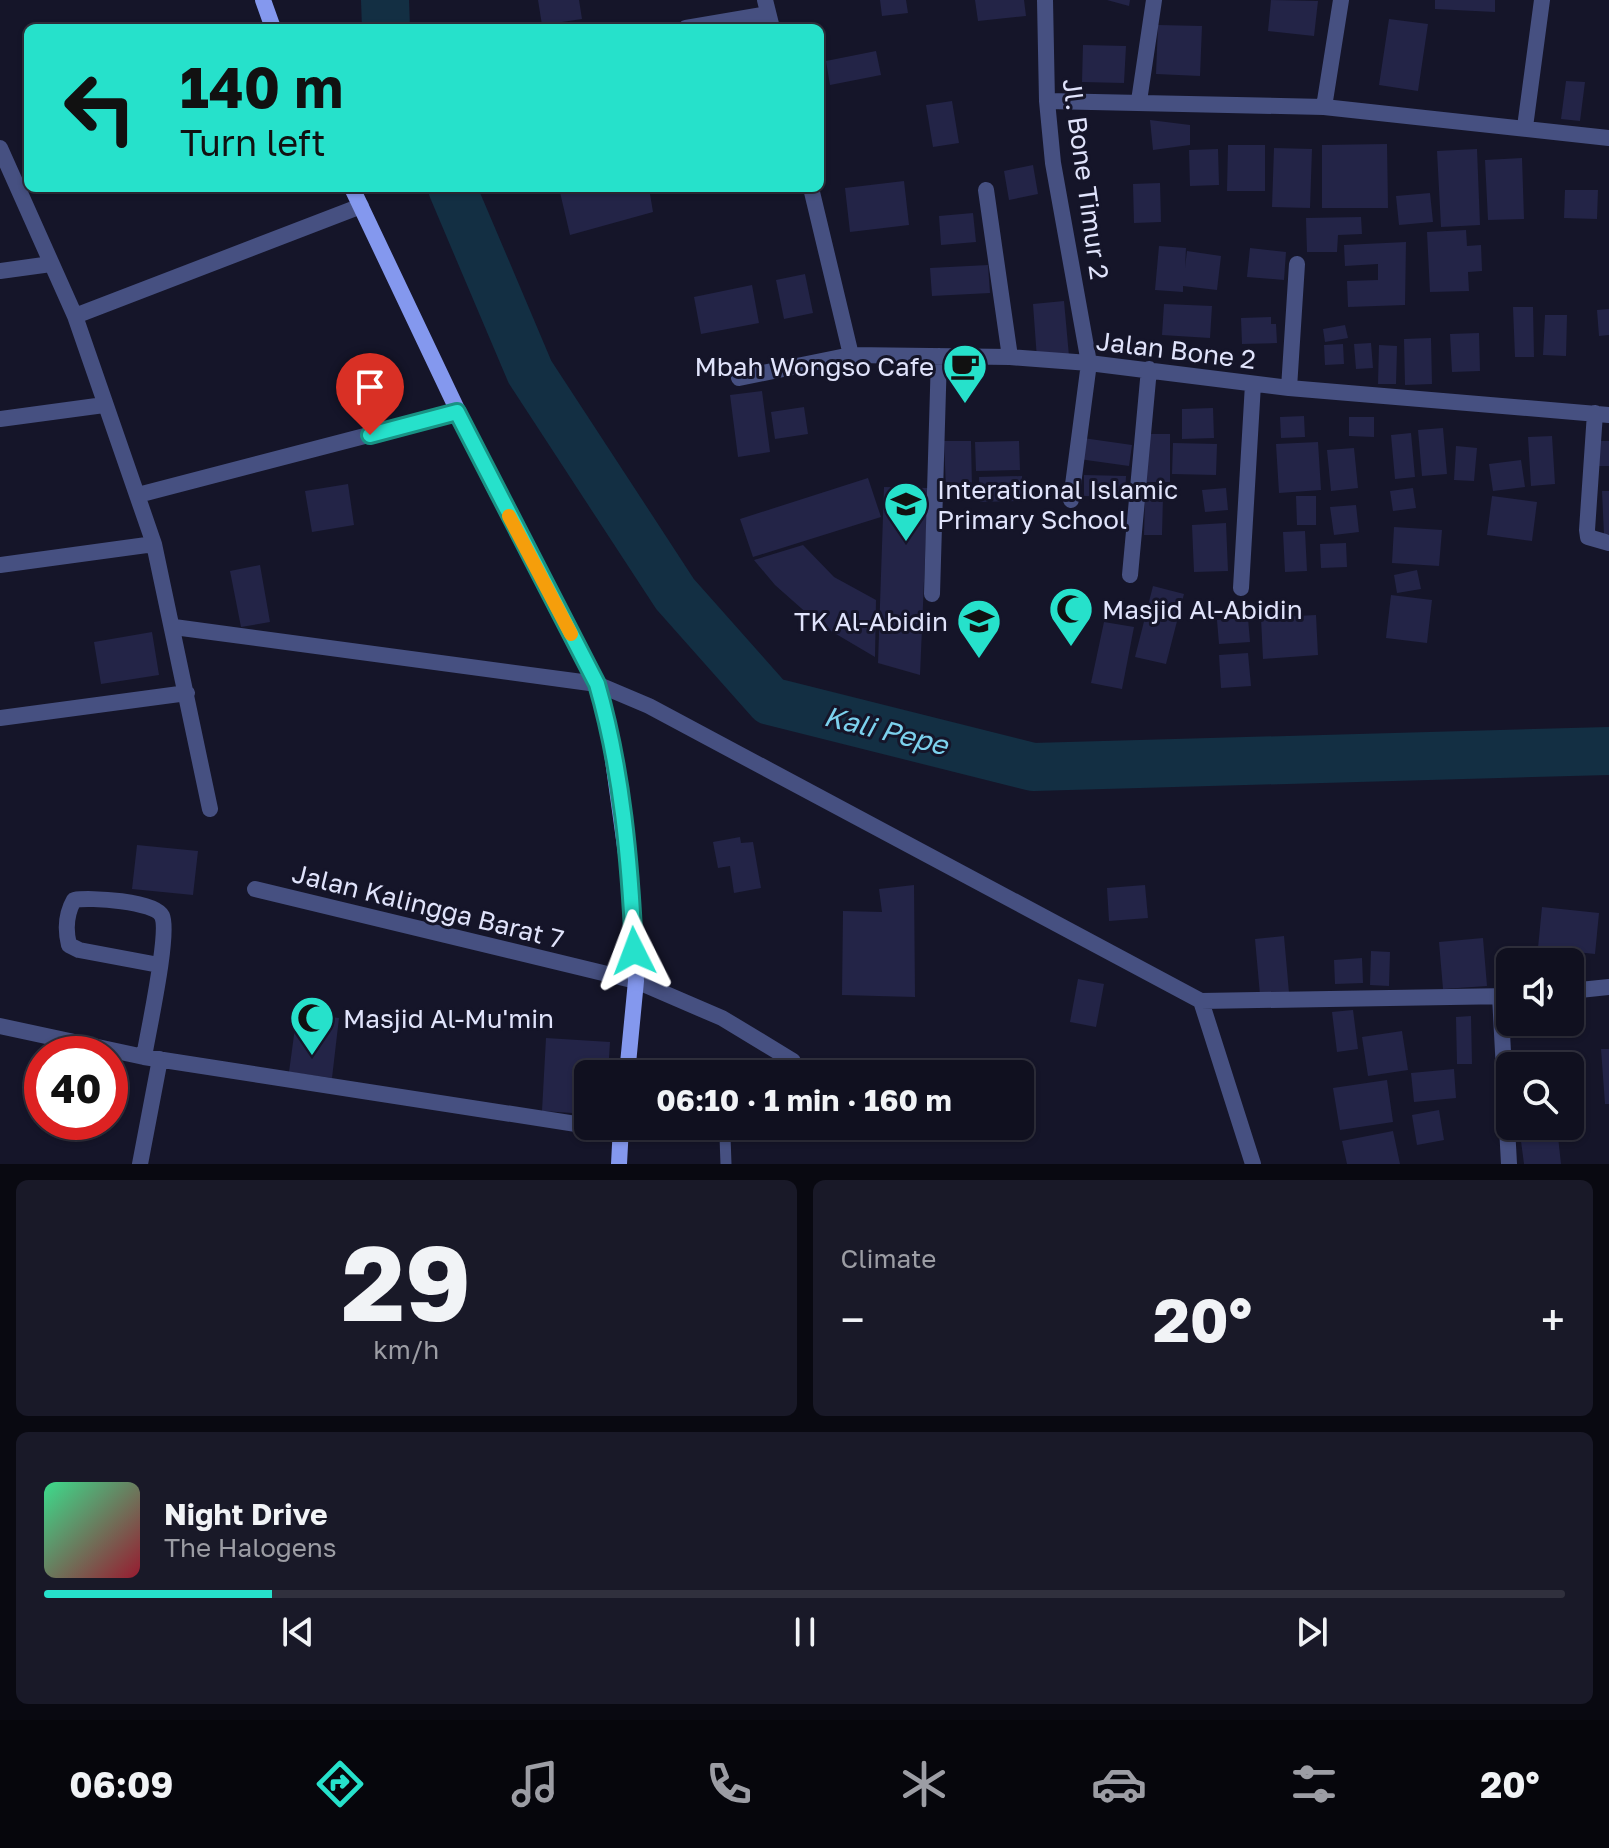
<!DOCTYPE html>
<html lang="en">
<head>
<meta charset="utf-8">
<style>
	body { margin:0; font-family:"Golos Text",sans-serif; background:#191928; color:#f1f3f6; height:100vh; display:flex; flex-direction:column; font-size:30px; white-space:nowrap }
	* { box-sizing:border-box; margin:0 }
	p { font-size:26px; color:#9c9da4 }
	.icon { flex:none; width:44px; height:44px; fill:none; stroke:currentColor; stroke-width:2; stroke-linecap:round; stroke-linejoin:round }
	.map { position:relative; height:1164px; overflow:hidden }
	.panel { display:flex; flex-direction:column; gap:16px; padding:16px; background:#090911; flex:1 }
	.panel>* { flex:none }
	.guide { position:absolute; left:24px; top:24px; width:800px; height:168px; border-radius:12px; box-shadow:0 2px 6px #0004,0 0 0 2px #30303d; background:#26e1cb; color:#111; overflow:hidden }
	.buttons { position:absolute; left:1496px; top:948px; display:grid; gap:16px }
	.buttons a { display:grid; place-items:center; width:88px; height:88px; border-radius:12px; background:#10101f; box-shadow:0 2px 6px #0004,0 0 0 2px #30303d; font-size:40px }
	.speed { position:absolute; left:24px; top:1036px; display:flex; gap:16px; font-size:40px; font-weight:700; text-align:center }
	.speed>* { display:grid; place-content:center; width:104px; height:104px; border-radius:50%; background:#10101f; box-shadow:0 2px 6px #0004,0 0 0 2px #30303d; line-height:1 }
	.speed .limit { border:12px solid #d22; background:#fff; color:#111 }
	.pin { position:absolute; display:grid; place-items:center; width:68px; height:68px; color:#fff; margin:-82px -34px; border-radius:50% 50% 50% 0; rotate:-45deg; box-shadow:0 0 8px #0007 }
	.pin .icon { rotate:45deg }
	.me { position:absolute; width:88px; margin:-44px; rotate:357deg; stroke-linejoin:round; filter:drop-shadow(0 0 6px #0008) }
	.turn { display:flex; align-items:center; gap:28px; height:168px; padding:0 24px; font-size:36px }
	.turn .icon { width:104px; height:104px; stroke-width:2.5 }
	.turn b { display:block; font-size:56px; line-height:68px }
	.big { font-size:60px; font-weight:700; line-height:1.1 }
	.panel .widget { flex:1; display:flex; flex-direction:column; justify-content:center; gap:12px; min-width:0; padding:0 28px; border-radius:12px; background:#191928 }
	.panel .dial { align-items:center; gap:0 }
	.dial b { font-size:104px; line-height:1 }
	.song { display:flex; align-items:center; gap:24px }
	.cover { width:96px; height:96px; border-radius:12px; background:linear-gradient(135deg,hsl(150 70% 55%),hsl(350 70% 35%)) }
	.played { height:8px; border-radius:4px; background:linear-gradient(90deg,#26e1cb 15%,#30303d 15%) }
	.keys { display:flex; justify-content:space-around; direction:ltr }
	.heat { display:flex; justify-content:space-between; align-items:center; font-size:44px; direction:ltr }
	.panel .tiles { flex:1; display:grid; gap:16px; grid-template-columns:1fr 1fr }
	.widget:last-child { grid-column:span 2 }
	.trip { position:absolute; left:574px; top:1060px; width:460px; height:80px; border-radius:12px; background:#10101f; box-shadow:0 2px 6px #0004,0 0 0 2px #30303d; font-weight:700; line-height:80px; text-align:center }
	.tab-bar { display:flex; height:128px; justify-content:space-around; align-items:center; background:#06060c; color:#9c9da4 }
	.tab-bar .icon { width:56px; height:56px }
	.tab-bar .selected { color:#26e1cb }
	.tab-bar b { font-size:36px; color:#f1f3f6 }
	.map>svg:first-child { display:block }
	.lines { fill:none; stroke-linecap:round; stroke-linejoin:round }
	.river { stroke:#132f43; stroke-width:48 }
	.building { fill:#232447 }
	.lane { stroke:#465081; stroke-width:11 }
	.street { stroke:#465081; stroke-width:16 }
	.secondary { stroke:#8498ee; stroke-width:16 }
	.route-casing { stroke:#199284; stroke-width:20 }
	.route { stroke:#26e1cb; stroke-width:14 }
	.slow { stroke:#f59e0b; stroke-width:14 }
	.labels { text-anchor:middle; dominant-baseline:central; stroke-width:6; stroke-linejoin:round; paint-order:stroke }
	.street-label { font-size:26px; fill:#e0e3fb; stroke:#151529 }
	.poi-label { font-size:26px; fill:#e0e3fb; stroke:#151529; text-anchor:start }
	.water-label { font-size:28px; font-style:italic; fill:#7cd1ed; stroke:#151529 }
</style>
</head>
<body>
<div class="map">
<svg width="1609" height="1164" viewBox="0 0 1609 1164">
	<rect width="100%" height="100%" fill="#151529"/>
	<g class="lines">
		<!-- river -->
		<path class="river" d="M385 0 386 28
			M452 188 530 372 675 594 770 701 1033 767 1609 751"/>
	</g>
	<!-- building -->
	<path class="building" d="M538 0H579L582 19 542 25Z
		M880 0H906L908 13 882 16Z
		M975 0H1024L1026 16 978 21Z
		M1107 0H1130L1129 6Z
		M1271 0 1318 1 1314 36 1268 31Z
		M1435 0H1495V12L1435 9Z
		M1389 19 1428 24 1418 91 1379 85Z
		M1158 25 1202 26 1200 76 1156 74Z
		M1083 45 1126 46 1124 83 1082 82Z
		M876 51 881 75 830 85 826 61Z
		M1566 81 1585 82 1580 121 1561 119Z
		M952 101 959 143 933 147 926 105Z
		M1150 120 1190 125V145L1153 150Z
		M1387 144 1388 208H1322V145Z
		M1228 145H1265V191H1227Z
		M1274 148 1312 149 1310 208 1272 207Z
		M1218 149 1219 185 1190 186 1189 150Z
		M1477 149 1480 225 1441 227 1437 151Z
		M1522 158 1524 219 1488 220 1485 160Z
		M1033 165 1038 194 1009 200 1004 171Z
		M904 181 909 225 850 232 845 188Z
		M1160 183 1161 222 1134 223 1133 184Z
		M559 188H649L653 212 570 235Z
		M1565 190H1598L1597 219 1564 218Z
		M1430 193 1433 222 1399 225 1396 196Z
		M973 213 976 242 941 245 939 216Z
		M1361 217 1362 234 1338 235 1337 252H1307L1306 218Z
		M1466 230 1467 246 1481 245 1482 271 1468 272 1469 291 1430 292 1427 232Z
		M1406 242 1405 305 1348 307 1347 281 1378 280V264L1345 266 1344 245Z
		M1159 246 1186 248 1185 268 1187 251 1221 256 1217 290 1183 286V292L1155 290Z
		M1250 248 1286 252 1284 280 1247 277Z
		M988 265 990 293 932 296 930 268Z
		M805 274 813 313 784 319 776 280Z
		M752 285 759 323 701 334 694 297Z
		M1064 301 1069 356 1037 359 1033 304Z
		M1164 304 1212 306 1210 338 1162 335Z
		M1513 307H1533L1534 357H1515Z
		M1609 309V335L1599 336 1597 310Z
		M1545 315H1567L1566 356 1543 355Z
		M1271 317V324H1276L1277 343 1242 344 1241 318Z
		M1345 325 1348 338 1325 342 1323 329Z
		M1479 333 1480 371 1452 372 1450 334Z
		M1431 338 1432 384 1405 385 1404 339Z
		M1371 343 1373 368 1356 369 1354 344Z
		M1343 344 1344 364 1325 365 1324 345Z
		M1379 345 1397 346 1396 384H1378Z
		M762 391 770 452 738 457 730 395Z
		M804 407 808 434 775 439 771 412Z
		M1213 408 1214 438 1182 439V409Z
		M1304 416 1305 437 1281 438 1280 417Z
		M1349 417H1374V437L1349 436Z
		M1443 428 1447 474 1422 476 1418 430Z
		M1411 433 1415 477 1395 479 1391 435Z
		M1146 434H1170V482H1145Z
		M1552 436 1555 484 1531 486 1528 437Z
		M1083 438 1132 445 1129 466 1079 459Z
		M944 441H971L972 488 946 489Z
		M1019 441 1020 470 976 471 975 442Z
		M1598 441H1609V466H1598Z
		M1318 442 1321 490 1279 493 1276 444Z
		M1173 443 1217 444 1216 475 1172 474Z
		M1456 446 1477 448 1474 481 1454 480Z
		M1354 448 1358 488 1331 491 1327 450Z
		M1521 460 1525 487 1493 491 1489 464Z
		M1084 475 1126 476 1125 497 1084 496Z
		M1022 476 1023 501 980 502 979 477Z
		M868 478 881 517 753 557 740 519Z
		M348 484 354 525 312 532 305 491Z
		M884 487 928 488 920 675 878 663Z
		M1226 488 1228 510 1205 512 1202 490Z
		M1413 488 1416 508 1393 511 1390 491Z
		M1602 491H1609V534L1604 535Z
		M1145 495 1163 496 1162 535H1144Z
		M1296 496H1316V525H1297Z
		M1492 496 1537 502 1532 541 1487 535Z
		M1356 505 1359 532 1334 535 1330 507Z
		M1226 523 1228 571 1194 572 1192 525Z
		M1394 527 1442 530 1439 566 1392 563Z
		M1305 531 1307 571 1285 572 1283 532Z
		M1346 543 1347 567 1321 568 1320 544Z
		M803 545 834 577 876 600 875 657 819 624 775 585 754 560Z
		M260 565 270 622 241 627 230 571Z
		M1417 570 1421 589 1397 593 1394 575Z
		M1153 586 1184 594 1166 664 1135 657Z
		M1391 595 1432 600 1427 643 1386 638Z
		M1316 615 1318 655 1263 659 1261 618Z
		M1248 618 1250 642 1219 644 1217 620Z
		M1104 622 1134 627 1122 689 1091 683Z
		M152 632 159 675 101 684 94 642Z
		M1248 653 1251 686 1221 688 1219 655Z
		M740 837 741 843 753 842 761 888 734 893 730 866 718 868 713 842Z
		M137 845 198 851 193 895 132 889Z
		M914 885 915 997 842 995 843 911 882 912 879 889Z
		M1145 885 1148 918 1109 921 1107 888Z
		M1542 907 1599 913 1595 954 1538 948Z
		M1284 936 1289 993 1260 995 1255 939Z
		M1483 938 1487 986 1443 989 1439 942Z
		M1371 951 1390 952 1389 986 1370 985Z
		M1362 958 1363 983 1335 984 1334 960Z
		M1078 979 1104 984 1096 1027 1070 1022Z
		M1353 1010 1358 1049 1337 1052 1332 1012Z
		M297 1013 339 1018 332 1078 289 1072Z
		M1471 1016 1472 1064H1457L1456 1017Z
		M1402 1031 1408 1070 1368 1076 1362 1037Z
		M546 1038 610 1042 608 1074H588V1114L542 1111Z
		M1601 1049H1609V1104H1605Z
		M1547 1052 1548 1066H1517L1516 1055Z
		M1454 1069 1456 1098 1414 1102 1411 1073Z
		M1387 1080 1393 1122 1340 1130 1333 1088Z
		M1439 1110 1444 1140 1417 1145 1412 1115Z
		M1393 1131 1400 1164H1347L1342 1141Z
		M1558 1137 1561 1164H1524L1521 1141Z"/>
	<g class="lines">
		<!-- lane -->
		<path class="lane" d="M726 1164 725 1137 730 1126"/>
		<!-- street -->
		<path class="street" d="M765 0 772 28
			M1045 0 1047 101 1053 163 1089 363 1071 500
			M686 28 768 14
			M1047 101 1324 107 1609 138
			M1139 101 1154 0
			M1324 107 1341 0
			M1525 127 1542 0
			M0 148 75 316 154 544 210 809
			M811 188 851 355
			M986 190 1010 357
			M0 271 51 264
			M75 316 361 206
			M739 378 851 355 1010 357 1089 363 1289 388 1609 415
			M1289 388 1297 264
			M1595 413 1587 530 1588 537 1609 543
			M0 419 104 405
			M138 495 457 412
			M0 565 154 544
			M1130 575 1149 369
			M1241 588 1253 384
			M932 594 939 356
			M174 627 597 684 649 706 1201 1001 1510 996
			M0 718 187 693
			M255 889 636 981 722 1018 793 1061
			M1570 991 1609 987
			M1500 996 1509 1164
			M1201 1001 1253 1164
			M0 1026 144 1057 621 1131
			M144 1057C148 1032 170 933 162 916 155 901 90 897 74 900 66 914 65 929 69 945L79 950 159 965
			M140 1164 160 1059"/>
		<!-- secondary -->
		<path class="secondary" d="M263 0 273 28
			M352 188 493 485 597 684 608 724 631 890 636 981 627 1074
			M619 1164 621 1126"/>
	</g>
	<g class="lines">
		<!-- route casing -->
		<g class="route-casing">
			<path id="route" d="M370 435 457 412 597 684C622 770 630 862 634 951"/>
		</g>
		<!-- route -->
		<use href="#route" class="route"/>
		<!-- slow -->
		<path class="slow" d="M509 516 571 634"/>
	</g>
	<!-- icons -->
	<defs>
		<g id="cafe-pin" transform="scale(2.3)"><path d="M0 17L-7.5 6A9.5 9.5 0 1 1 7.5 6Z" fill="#26e1cb" stroke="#151529"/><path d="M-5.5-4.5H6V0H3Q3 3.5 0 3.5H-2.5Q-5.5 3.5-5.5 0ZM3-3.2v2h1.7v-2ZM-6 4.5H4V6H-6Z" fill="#111"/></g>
		<g id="school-pin" transform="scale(2.3)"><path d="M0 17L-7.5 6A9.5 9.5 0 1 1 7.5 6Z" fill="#26e1cb" stroke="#151529"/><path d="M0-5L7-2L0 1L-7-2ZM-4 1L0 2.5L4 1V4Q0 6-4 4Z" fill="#111"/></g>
		<g id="mosque-pin" transform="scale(2.3)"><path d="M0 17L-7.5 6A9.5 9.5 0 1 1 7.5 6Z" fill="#26e1cb" stroke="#151529"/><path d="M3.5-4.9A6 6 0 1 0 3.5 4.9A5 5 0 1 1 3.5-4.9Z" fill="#111"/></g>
	</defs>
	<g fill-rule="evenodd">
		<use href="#cafe-pin" x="965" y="366"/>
		<use href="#school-pin" x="906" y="504"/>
		<use href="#mosque-pin" x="1071" y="609"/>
		<use href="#school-pin" x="979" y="621"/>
		<use href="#mosque-pin" x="312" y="1018"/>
	</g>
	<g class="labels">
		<!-- street labels -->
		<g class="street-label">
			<text transform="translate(1086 179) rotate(82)">Jl. Bone Timur 2</text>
			<text transform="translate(1176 350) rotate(7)">Jalan Bone 2</text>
			<text transform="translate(428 906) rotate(14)">Jalan Kalingga Barat 7</text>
		</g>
		<!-- poi labels -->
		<g class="poi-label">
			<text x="934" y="366" text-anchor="end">Mbah Wongso Cafe</text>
			<text x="937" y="489">Interational Islamic<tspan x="937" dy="30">Primary School</tspan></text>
			<text x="1102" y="609">Masjid Al-Abidin</text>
			<text x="948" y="621" text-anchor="end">TK Al-Abidin</text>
			<text x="343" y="1018">Masjid Al-Mu'min</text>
		</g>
		<!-- water labels -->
		<g class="water-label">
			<text transform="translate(886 730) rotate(14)">Kali Pepe</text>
		</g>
	</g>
</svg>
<div class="buttons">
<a><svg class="icon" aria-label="sound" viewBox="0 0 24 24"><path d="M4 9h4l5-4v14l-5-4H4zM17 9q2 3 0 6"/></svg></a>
<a><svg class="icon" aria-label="search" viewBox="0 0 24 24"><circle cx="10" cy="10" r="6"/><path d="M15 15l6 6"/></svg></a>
</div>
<div class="speed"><div class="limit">40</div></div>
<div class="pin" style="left:370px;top:435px;background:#d93025"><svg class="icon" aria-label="arrive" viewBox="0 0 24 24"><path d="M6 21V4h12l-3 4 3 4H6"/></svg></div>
<svg class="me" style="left:634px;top:951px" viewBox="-20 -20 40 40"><path d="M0-17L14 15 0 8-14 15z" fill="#26e1cb" stroke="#fff" stroke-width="4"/></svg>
<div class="trip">06:10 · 1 min · 160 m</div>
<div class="guide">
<div class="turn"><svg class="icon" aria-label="left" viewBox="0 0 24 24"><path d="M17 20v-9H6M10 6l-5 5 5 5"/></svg><div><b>140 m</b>Turn left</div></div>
</div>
</div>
<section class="panel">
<div class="tiles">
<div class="widget dial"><b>29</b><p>km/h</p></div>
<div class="widget"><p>Climate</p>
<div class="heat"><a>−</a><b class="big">20°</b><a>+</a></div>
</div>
<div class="widget">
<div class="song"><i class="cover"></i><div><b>Night Drive</b><p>The Halogens</p></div></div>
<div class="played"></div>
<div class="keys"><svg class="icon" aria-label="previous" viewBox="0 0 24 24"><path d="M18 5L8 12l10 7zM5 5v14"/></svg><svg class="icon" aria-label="pause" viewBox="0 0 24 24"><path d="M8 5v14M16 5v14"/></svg><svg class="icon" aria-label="next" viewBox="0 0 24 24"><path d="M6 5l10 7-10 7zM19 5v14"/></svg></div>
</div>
</div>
</section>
<nav class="tab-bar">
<b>06:09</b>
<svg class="icon selected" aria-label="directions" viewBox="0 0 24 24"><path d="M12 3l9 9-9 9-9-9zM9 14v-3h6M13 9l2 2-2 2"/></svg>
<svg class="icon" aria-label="music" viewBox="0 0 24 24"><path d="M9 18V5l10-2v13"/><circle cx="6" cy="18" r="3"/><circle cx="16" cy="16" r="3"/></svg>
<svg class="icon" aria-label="phone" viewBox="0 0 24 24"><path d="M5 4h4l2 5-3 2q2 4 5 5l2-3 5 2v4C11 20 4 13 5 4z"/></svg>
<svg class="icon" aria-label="climate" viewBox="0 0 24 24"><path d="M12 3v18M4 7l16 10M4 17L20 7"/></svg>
<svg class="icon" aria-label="car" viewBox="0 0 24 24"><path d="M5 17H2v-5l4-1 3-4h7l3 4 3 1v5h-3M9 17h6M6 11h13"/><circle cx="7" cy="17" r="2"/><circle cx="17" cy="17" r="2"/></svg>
<svg class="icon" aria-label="filters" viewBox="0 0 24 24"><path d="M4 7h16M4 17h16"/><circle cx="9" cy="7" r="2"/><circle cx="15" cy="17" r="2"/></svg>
<b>20°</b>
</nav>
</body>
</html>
